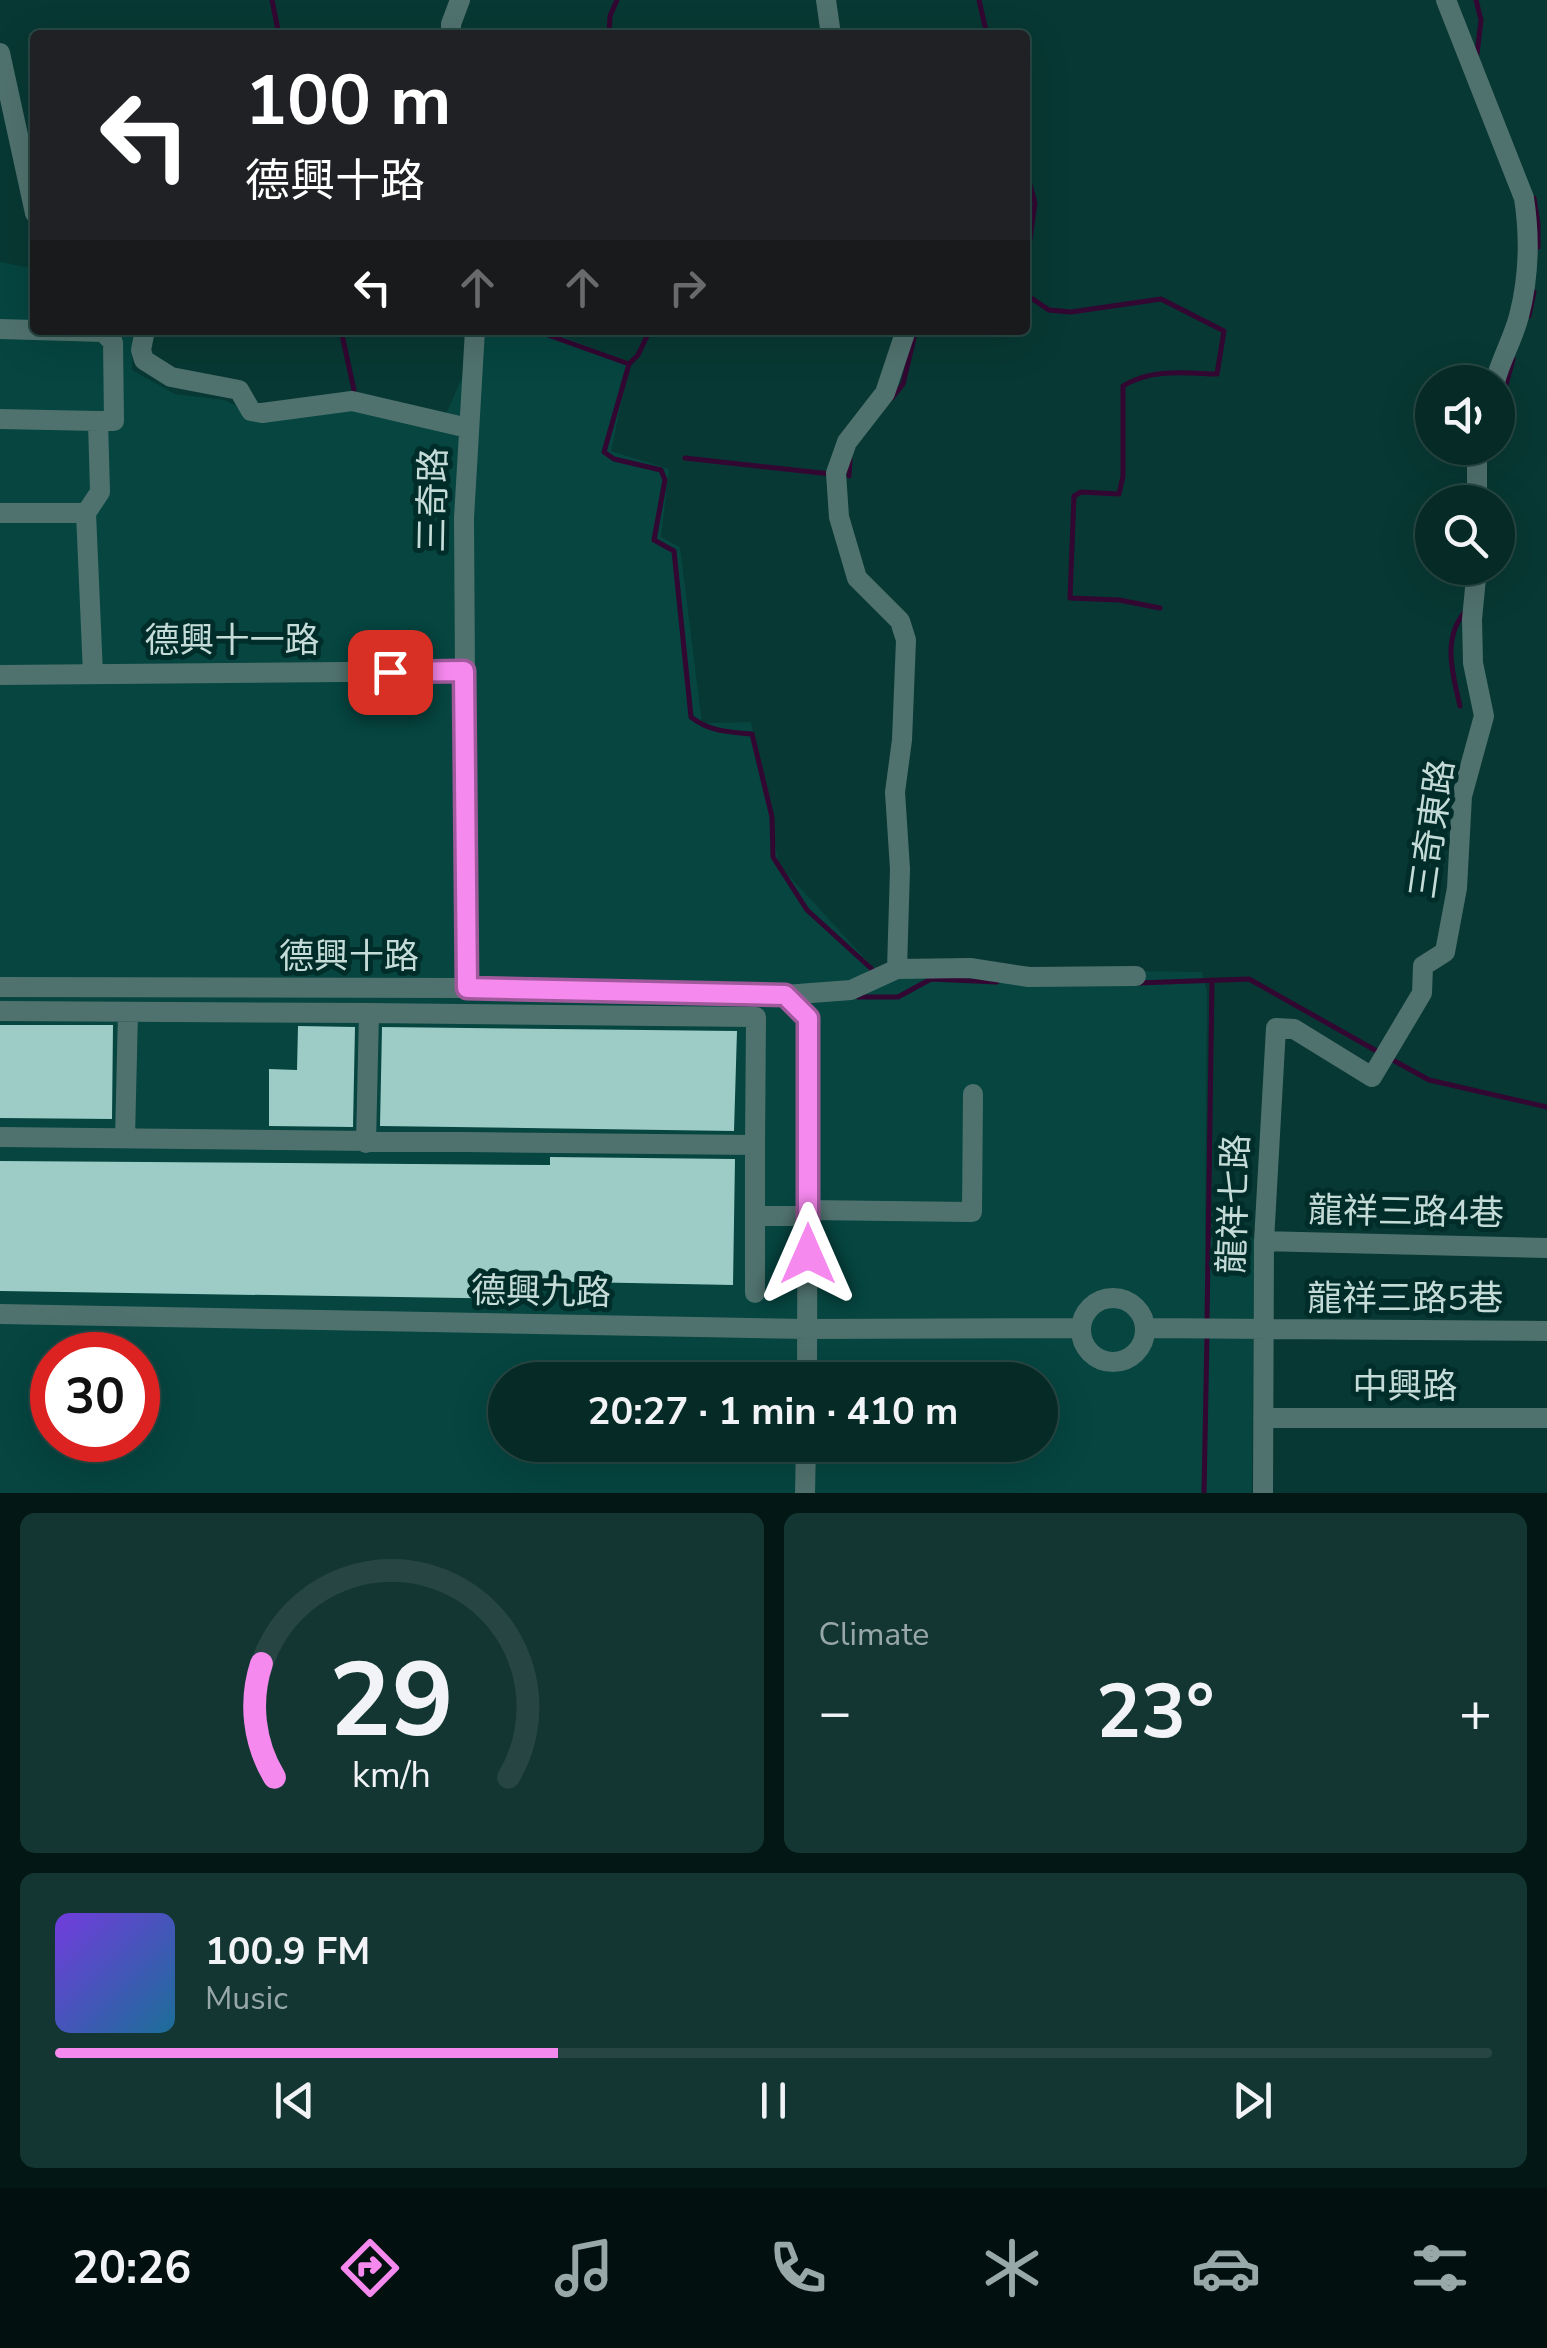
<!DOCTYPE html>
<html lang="en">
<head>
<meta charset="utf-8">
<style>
	body { margin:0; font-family:"Nunito Sans","Noto Sans TC",sans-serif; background:#143632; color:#f1f3f6; height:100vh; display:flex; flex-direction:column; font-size:38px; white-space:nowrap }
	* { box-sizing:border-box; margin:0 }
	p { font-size:32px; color:#98a7a7 }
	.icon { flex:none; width:55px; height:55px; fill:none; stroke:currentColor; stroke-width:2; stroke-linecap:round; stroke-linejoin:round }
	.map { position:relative; height:1493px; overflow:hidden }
	.panel { display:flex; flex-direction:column; gap:20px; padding:20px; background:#031715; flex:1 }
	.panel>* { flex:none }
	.banner { position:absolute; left:30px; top:30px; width:1000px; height:305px; border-radius:10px; box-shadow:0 10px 40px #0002,0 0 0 2px #274643; background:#202124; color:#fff; overflow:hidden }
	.tools { position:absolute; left:1415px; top:365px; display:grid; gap:20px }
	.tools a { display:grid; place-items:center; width:100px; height:100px; border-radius:50%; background:#062a26; box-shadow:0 10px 40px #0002,0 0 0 2px #274643; font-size:50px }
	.speed { position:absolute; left:30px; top:1332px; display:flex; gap:20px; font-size:50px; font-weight:700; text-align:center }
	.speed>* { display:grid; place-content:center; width:130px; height:130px; border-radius:50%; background:#062a26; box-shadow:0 10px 40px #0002,0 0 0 2px #274643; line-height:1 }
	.speed .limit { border:15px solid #d22; background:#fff; color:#111 }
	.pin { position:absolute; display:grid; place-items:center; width:85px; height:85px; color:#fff; margin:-42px; border-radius:20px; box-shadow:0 5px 15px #0006 }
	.me { position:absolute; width:110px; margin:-55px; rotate:0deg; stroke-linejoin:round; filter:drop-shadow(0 0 8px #0008) }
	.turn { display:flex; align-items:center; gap:35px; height:210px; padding:0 50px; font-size:45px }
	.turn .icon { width:130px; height:130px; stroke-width:2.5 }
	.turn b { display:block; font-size:70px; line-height:85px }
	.lanes { display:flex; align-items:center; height:95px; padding:0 50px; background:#0003; justify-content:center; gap:50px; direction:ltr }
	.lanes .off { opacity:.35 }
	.big { font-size:75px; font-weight:700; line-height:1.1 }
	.panel .widget { flex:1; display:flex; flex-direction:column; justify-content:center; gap:15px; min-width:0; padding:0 35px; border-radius:15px; background:#143632 }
	.panel .dial { align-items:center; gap:0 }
	.dial svg { height:260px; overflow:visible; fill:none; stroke:#274643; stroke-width:7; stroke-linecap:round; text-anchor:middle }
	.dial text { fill:#f1f3f6; stroke:none }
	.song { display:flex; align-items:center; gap:30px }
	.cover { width:120px; height:120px; border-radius:15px; background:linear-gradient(135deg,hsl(260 70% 55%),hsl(200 70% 35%)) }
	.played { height:10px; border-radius:5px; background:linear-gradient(90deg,#f689ee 35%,#274643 35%) }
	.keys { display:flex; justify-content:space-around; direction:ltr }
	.heat { display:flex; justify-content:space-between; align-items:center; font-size:55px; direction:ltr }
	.panel .tiles { flex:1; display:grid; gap:20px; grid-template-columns:1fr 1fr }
	.widget:last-child { grid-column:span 2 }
	.trip { position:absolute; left:488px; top:1362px; width:570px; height:100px; border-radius:50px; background:#062a26; box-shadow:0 10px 40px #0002,0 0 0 2px #274643; font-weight:700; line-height:100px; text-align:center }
	.tab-bar { display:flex; height:160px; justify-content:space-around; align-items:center; background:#02110f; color:#98a7a7 }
	.tab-bar .icon { width:70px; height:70px }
	.tab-bar .on { color:#f689ee }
	.tab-bar b { font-size:45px; color:#f1f3f6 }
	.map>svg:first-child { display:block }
	.built { fill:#064540; fill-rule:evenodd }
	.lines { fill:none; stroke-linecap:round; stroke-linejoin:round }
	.stream { stroke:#320731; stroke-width:5 }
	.building { fill:#9dcbc5 }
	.minor { stroke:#50726e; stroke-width:20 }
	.route-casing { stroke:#a0599b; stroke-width:25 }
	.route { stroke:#f689ee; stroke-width:18 }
	.labels { text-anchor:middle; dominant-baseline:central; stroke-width:10; stroke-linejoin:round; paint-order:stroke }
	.street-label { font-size:35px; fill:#c4dbd8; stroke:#002d29 }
</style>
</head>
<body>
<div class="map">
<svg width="1547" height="1493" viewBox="0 0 1547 1493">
	<rect width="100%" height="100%" fill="#083833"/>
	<!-- built -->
	<path class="built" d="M0 262 35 269V330H133L132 370 175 394 225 400 262 419 350 407 447 412 483 330H545L630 362 611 451 669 469 661 537 680 547 702 723 751 722 779 865 873 967 1202 972 1207 992 1205 1238 1254 1239 1252 1493H0ZM52 1355H138V1440H52ZM505 1380H1040V1445H505Z"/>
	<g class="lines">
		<!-- stream -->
		<path class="stream" d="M272 0 279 35
			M979 0 987 35
			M1476 0 1481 20 1477 54
			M609 35 610 16 617 0
			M1025 167 1035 203 1025 275
			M1534 198 1538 224V247
			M1025 294 1049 310 1071 312 1161 299 1224 331 1217 374C1186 373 1151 368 1123 386V476L1119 494 1081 492 1074 496 1070 598 1119 600 1160 608
			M1529 316 1534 292
			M341 330 354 390
			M534 330 629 364
			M650 330 638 355 629 364 604 452 614 459 661 470 665 480 654 540 674 551 691 717C710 732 729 732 752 734L772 817 773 857 807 910 874 971
			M892 398 903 384 916 330
			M1498 414 1513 359
			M685 458 831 474
			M849 476 850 459
			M1460 706C1453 675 1442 640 1464 613
			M1138 983 1249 979 1382 1054
			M858 997H898L931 979 997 982
			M1391 1059 1429 1080 1547 1107
			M1207 1322 1212 980
			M1204 1493 1207 1336"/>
	</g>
	<!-- building -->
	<path class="building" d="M0 1025H113L112 1119 0 1118Z
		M298 1026 355 1027 353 1127 269 1126V1069L297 1070Z
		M382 1027 737 1031 734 1131 380 1126Z
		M550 1157 735 1159 733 1285 526 1281V1299L0 1291V1161L550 1165Z"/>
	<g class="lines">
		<!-- minor -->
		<path class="minor" d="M826 0 831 35
			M1446 0 1524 198C1530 237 1529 277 1519 316 1513 339 1501 359 1495 382
			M451 35V24L460 0
			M0 53 35 213
			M0 329 103 332 113 342 114 421H98L100 492 86 513
			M145 330 141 350 144 360 171 377 239 390 251 411 262 413 352 401 468 428
			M0 419 98 421
			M1477 502V448
			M0 513H86L93 674
			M0 675 464 671
			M897 969 900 869 895 792 902 740 906 640 900 621 857 578 839 517 836 473 847 442 885 393 906 330
			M0 987 467 988 785 995 808 1018 807 1380
			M467 988 464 518 475 330
			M785 995 851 990 897 969 970 968 1029 977 1136 976
			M0 1011 369 1013
			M0 1137 755 1145V1216
			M125 1139 128 1012
			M366 1143 369 1013 756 1017 755 1145
			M808 1210 972 1212 973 1094
			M1264 1241 1547 1248
			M755 1293V1216H807
			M1081 1330a32 32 0 1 1 64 0a32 32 0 1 1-64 0Z
			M0 1314 807 1329 1081 1328
			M1146 1328 1547 1331
			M1263 1418H1547
			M805 1493 806 1445
			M1263 1493 1264 1241 1276 1028 1294 1029 1372 1077 1422 993 1423 966 1445 952 1457 888 1462 796 1484 716 1473 663 1472 619 1477 568"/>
	</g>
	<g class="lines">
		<!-- route casing -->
		<g class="route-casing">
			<path id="route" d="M390 672 464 671 467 988 785 995 808 1018V1254"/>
		</g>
		<!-- route -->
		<use href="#route" class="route"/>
	</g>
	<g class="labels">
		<!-- street labels -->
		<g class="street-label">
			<text transform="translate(433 500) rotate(-89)">三奇路</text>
			<text x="232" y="640">德興十一路</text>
			<text transform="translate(1432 829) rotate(-82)">三奇東路</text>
			<text x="349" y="956">德興十路</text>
			<text transform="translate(1234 1204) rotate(-88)">龍祥七路</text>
			<text transform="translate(1406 1212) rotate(1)">龍祥三路4巷</text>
			<text transform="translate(541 1292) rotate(1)">德興九路</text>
			<text x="1405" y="1298">龍祥三路5巷</text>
			<text x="1405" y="1386">中興路</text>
		</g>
	</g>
</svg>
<div class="tools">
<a><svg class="icon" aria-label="sound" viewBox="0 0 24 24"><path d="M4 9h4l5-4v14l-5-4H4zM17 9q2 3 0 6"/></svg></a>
<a><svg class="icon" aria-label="search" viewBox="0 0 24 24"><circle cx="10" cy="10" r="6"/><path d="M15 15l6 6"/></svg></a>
</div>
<div class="speed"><div class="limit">30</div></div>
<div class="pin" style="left:390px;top:672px;background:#d93025"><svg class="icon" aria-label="arrive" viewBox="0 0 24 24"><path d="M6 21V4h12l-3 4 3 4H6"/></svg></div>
<svg class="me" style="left:808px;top:1254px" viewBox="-20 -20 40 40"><path d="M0-17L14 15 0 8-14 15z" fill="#f689ee" stroke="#fff" stroke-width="4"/></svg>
<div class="trip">20:27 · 1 min · 410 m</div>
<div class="banner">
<div class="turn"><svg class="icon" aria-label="left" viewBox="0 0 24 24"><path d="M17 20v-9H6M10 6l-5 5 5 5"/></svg><div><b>100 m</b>德興十路</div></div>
<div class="lanes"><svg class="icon" aria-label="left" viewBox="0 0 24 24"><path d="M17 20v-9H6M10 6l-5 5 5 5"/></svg><svg class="icon off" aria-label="ahead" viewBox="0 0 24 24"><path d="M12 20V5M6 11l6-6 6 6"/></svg><svg class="icon off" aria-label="ahead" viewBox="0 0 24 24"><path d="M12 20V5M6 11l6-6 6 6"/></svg><svg class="icon off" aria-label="right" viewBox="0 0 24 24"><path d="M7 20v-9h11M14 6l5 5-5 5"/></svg></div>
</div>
</div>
<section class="panel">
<div class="tiles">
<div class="widget dial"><svg viewBox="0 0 100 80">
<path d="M14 69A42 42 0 1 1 86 69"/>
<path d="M14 69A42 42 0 0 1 10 34" stroke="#f689ee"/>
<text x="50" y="56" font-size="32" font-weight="700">29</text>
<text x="50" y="72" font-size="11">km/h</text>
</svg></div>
<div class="widget"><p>Climate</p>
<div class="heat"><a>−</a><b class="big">23°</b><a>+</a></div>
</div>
<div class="widget">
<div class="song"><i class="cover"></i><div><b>100.9 FM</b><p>Music</p></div></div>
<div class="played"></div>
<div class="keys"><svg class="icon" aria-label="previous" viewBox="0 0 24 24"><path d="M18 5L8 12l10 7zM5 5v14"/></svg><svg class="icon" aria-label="pause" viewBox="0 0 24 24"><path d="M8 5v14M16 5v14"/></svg><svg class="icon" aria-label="next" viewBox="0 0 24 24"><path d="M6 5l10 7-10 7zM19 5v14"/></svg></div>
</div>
</div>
</section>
<nav class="tab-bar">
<b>20:26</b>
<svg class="icon on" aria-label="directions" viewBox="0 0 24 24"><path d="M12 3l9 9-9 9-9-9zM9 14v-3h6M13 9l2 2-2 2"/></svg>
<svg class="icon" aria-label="music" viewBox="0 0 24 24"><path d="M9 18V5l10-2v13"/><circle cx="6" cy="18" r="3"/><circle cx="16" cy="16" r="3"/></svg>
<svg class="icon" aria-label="phone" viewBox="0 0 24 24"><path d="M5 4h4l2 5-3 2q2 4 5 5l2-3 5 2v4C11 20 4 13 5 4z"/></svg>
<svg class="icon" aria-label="climate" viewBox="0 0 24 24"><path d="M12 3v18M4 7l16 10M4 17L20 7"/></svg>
<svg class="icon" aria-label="car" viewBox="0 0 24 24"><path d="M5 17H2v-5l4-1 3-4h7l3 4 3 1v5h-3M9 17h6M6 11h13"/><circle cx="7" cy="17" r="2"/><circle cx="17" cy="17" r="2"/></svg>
<svg class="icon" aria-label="filters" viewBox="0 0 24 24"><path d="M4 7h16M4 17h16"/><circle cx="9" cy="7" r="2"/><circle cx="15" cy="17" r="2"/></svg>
</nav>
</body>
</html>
